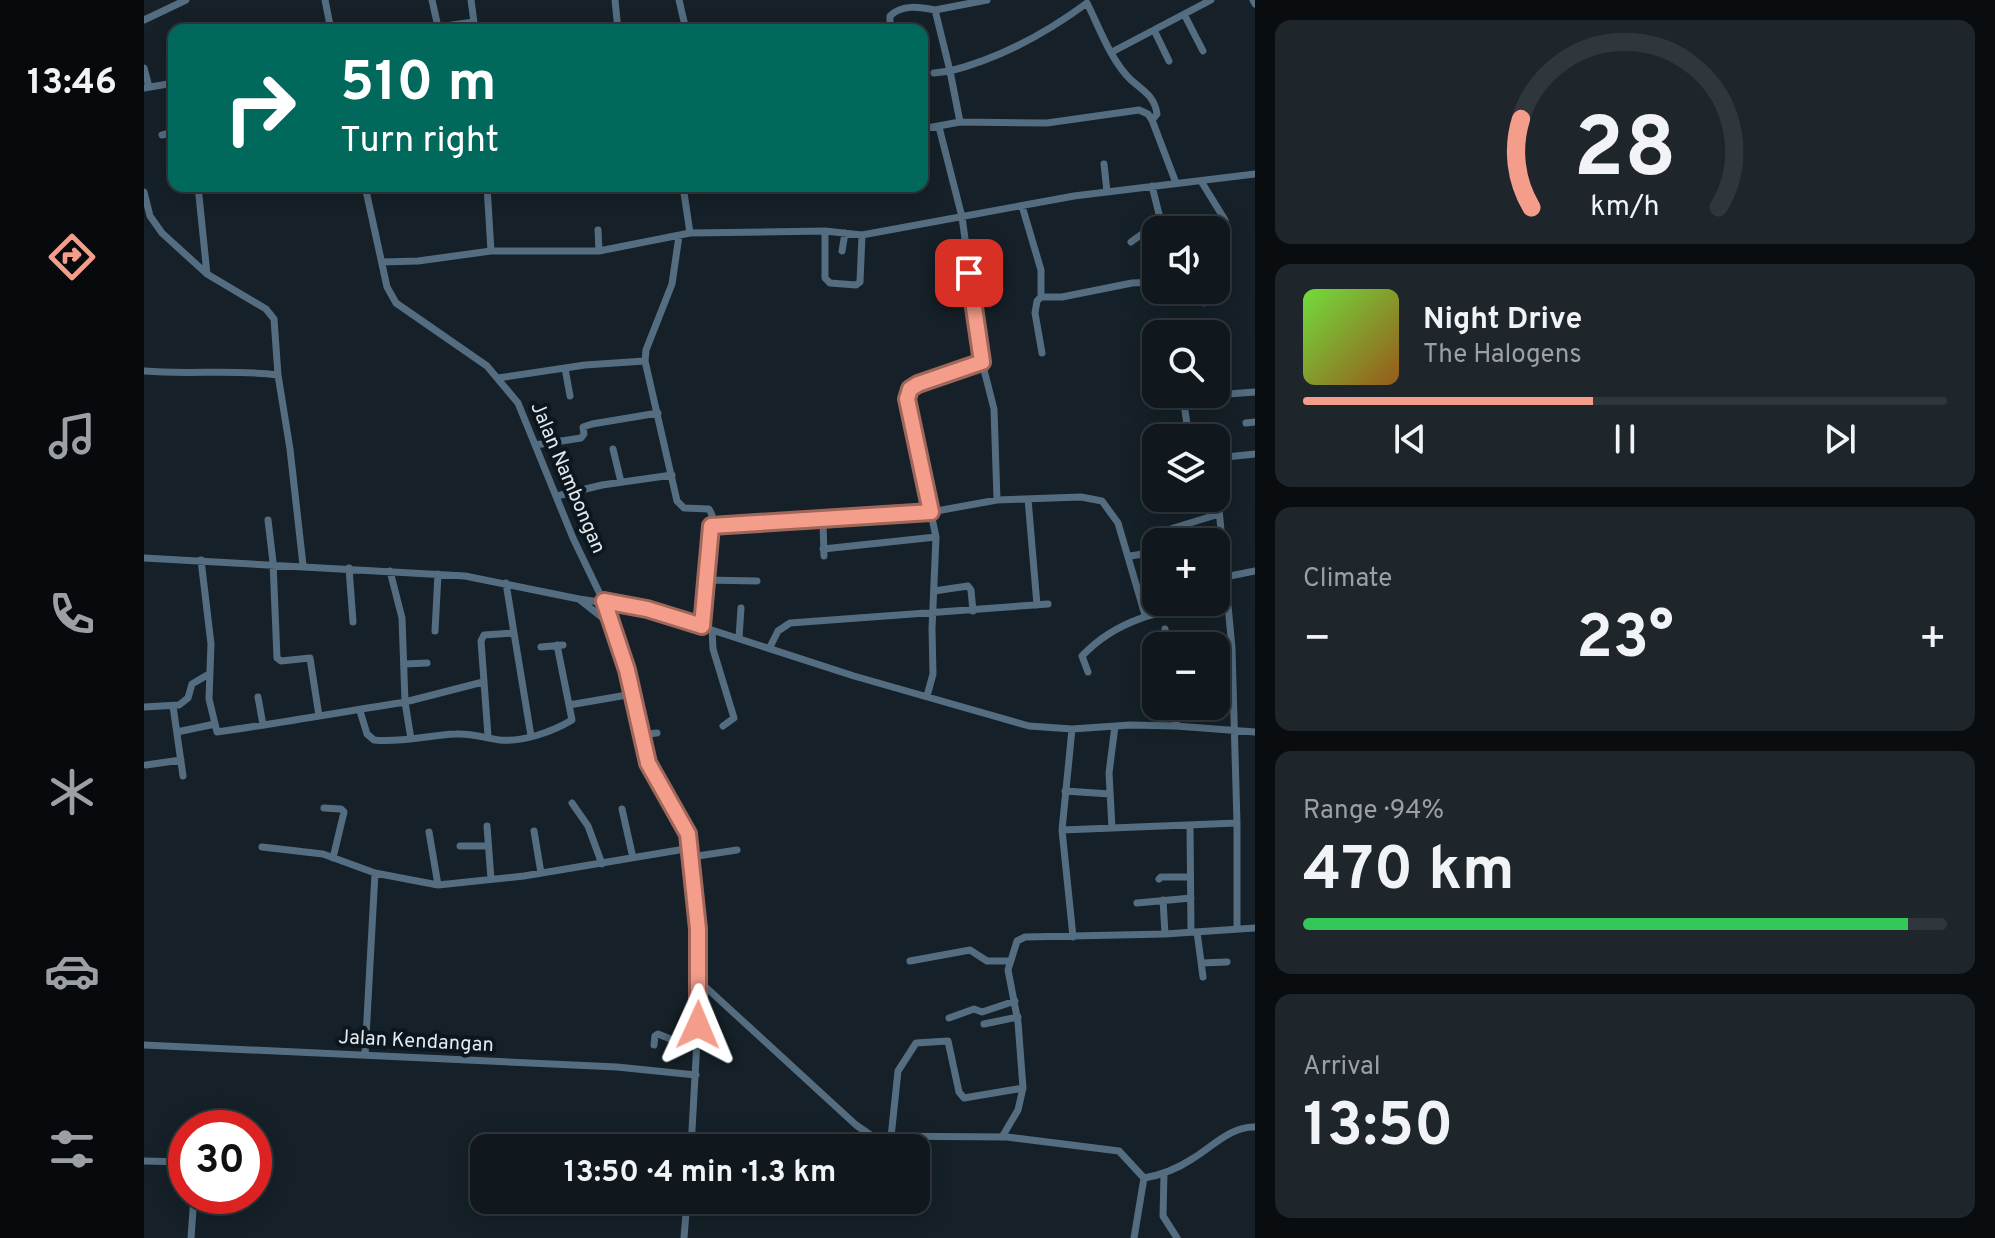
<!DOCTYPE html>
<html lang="en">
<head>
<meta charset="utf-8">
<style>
	body { margin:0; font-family:Overpass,sans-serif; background:#1e252b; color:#f1f3f6; height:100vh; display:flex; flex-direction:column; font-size:30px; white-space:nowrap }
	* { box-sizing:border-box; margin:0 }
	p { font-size:26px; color:#9ca0a4 }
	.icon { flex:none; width:44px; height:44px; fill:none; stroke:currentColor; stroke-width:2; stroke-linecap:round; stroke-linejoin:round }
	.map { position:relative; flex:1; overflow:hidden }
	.sheet { display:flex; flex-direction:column; gap:20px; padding:20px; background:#090d10; width:740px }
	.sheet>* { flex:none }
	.hud { position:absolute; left:24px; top:24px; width:760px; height:168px; border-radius:16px; box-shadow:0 4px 20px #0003,0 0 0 2px #30373c; background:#00695c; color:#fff; overflow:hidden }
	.tools { position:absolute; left:998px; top:216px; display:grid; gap:16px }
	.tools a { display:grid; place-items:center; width:88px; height:88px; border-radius:16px; background:#10181e; box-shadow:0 4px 20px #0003,0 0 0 2px #30373c; font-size:40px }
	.speed { position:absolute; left:24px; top:1110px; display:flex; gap:16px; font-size:40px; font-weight:700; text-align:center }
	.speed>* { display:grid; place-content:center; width:104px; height:104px; border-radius:50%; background:#10181e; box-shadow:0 4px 20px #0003,0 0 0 2px #30373c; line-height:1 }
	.speed .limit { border:12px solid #d22; background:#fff; color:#111 }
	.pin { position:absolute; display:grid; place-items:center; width:68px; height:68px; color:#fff; margin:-34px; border-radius:16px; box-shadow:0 4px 12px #0006 }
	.me { position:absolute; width:88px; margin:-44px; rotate:1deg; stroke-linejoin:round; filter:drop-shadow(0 0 6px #0008) }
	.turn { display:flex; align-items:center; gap:28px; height:168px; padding:0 40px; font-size:36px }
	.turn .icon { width:104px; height:104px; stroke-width:2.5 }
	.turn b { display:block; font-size:56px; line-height:68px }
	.big { font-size:60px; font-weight:700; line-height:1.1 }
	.sheet .card { flex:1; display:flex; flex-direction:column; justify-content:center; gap:12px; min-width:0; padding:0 28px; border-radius:16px; background:#1e252b }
	.sheet .dial { align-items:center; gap:0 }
	.dial svg { height:208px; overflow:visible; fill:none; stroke:#30373c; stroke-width:7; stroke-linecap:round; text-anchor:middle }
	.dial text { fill:#f1f3f6; stroke:none }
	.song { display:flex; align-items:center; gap:24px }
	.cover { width:96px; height:96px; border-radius:12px; background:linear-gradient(135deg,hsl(100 70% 55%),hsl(30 70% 35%)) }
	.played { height:8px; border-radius:4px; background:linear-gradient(90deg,#f49d8b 45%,#30373c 45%) }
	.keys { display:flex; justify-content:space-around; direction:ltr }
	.heat { display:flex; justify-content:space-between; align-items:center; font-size:44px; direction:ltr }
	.charge { height:12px; border-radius:6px; background:linear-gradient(90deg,#34c759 94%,#30373c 0) }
	.trip { position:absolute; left:326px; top:1134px; width:460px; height:80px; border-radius:16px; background:#10181e; box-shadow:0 4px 20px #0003,0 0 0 2px #30373c; font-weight:700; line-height:80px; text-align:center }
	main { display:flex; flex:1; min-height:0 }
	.tab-bar { display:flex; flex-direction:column; width:144px; justify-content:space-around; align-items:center; background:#060a0c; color:#9ca0a4 }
	.tab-bar .icon { width:56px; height:56px }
	.tab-bar .on { color:#f49d8b }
	.tab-bar b { font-size:36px; color:#f1f3f6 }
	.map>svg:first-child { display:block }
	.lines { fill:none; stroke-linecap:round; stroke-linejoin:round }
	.minor { stroke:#546d80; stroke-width:7 }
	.route-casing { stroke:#9f665a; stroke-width:20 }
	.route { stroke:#f49d8b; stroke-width:14 }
	.labels { text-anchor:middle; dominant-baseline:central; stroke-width:8; stroke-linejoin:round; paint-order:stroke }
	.street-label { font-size:20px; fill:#e2eaf0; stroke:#0c161e }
</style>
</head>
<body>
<main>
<nav class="tab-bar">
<b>13:46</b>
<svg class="icon on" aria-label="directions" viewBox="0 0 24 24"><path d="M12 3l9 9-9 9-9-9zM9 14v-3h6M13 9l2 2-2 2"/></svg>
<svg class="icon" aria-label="music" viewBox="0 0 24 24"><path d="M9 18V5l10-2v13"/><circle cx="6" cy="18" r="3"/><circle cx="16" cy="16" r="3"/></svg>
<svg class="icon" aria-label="phone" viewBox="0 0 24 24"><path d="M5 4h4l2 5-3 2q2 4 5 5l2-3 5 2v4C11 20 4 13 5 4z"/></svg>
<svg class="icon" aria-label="climate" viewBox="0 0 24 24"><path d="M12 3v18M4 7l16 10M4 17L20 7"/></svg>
<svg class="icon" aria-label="car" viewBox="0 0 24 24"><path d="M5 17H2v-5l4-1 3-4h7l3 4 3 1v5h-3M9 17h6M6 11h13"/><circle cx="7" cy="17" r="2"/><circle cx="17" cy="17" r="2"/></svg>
<svg class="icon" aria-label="filters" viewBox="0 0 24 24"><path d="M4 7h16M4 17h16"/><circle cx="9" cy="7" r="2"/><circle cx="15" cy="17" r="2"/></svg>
</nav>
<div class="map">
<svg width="1111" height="1238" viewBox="0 0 1111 1238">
	<rect width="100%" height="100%" fill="#152028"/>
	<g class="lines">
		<!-- minor -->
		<path class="minor" d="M181 0 187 30
			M288 0 294 27 330 22
			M327 0 331 30
			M471 0 474 30
			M535 0 542 30
			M843 0 791 10 806 71C857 58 901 34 943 3 955 27 967 61 987 80 999 90 1011 97 1013 114L1008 120 1032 183
			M1109 0 1111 4
			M1040 14 1059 51
			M0 20 42 0
			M746 30V16C758 4 776 7 791 10
			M1010 30 1025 61
			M968 52 1067 0
			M0 68 5 87
			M790 73 806 71 816 122
			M0 88 30 83
			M778 129 816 122 903 123 995 110 1004 114 1008 120
			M18 135 30 132
			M960 164 963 192
			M1057 181 1081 220V233L1072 239
			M54 186 63 274
			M221 186 243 287 252 303 343 366 374 403 429 538 466 615 483 670 504 763 544 834 554 929 555 1005 547 1148
			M343 186 347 251
			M539 186 546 233
			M1008 186 1019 230
			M0 192 6 216 18 233 63 274 122 309 130 319 134 375 146 449 159 565
			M878 206 897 270V297H918L988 283 1012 282
			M454 230 455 251
			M681 231V278L686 283 712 285 716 282 718 235
			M535 236 528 284 502 350 501 361 533 501 540 508 565 509 568 515 567 526
			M987 242 998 234 1012 239
			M698 251 701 233
			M238 262 274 261 347 251H455L546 233 681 231 718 235 930 196 1111 174
			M1056 290 1060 303
			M897 297 893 301 891 313 898 353
			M838 362 850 409 853 500
			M421 368 426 396
			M0 371C45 375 89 369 134 375
			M354 378 441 365 501 361
			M1102 423 1111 422
			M1045 438 1040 404 1043 397 1111 392
			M391 445 437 438 440 434 439 427 448 424 514 413
			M469 449 477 482
			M1072 467 1082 457 1111 454
			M1072 477 1088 648 1093 823V929
			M413 496 458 485 528 475
			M884 499 893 605
			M124 520 129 562 133 658 137 661 166 658 175 716
			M679 521 680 556
			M1021 542 1020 531 1075 514
			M679 549 792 537
			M986 556 1012 552
			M0 558 321 576 435 599 503 609 710 676 885 726 928 729 986 725 1032 726 1111 732
			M57 560 67 644 65 699 73 732C136 723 198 712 261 702L258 618 246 571
			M205 568 209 622
			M1081 577 1111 571
			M562 580 613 581
			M790 591 824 586 827 590 829 611
			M436 600 469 626
			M558 626 567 526 787 512 853 500 937 497 958 501 974 523 1001 615
			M1021 629 1024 646
			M568 630 569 649 590 718 579 726
			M291 631 294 574
			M370 633 387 736
			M595 638 597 608
			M413 645 425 705
			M397 647 419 645
			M626 647 634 631 646 623 904 604
			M261 664 283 663
			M1072 666 1088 663
			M944 672 938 656C979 613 1028 610 1083 600
			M1072 678H1077L1080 685H1088
			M783 696 789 674 788 629 792 537 763 399 766 389 774 384 838 362 818 217 795 127
			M114 697 119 725
			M29 706 39 776
			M0 707 35 705 44 698 48 684 65 674
			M216 711 223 734 230 740C257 743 285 735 312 734 328 733 340 738 356 740 379 742 408 732 428 720L425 705 489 694
			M1032 726V706
			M928 729 918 830 929 937
			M33 732 71 724
			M496 735 513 733
			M344 736 337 641 340 635 370 633 362 583
			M267 739 261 702 339 682
			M2 765 37 760
			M921 791 966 794
			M428 803 444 826 458 864
			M180 808 197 809 200 812 189 858
			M478 809 489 858
			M1046 825 1047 932
			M343 826 347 879
			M968 828 965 773 971 726
			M918 830 1093 823
			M390 831 397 873
			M285 832 294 885
			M316 846H344
			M118 847 179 854 231 873 294 885 380 876 547 848
			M547 857 593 850
			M1015 879 1017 877H1046
			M1019 900 1021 934
			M993 903 1047 898
			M1053 932 1059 977
			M766 961 826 950 843 961H866
			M1058 963 1083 962
			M555 981 712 1125 728 1136 863 1137 975 1151 1000 1178 990 1238
			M805 1018 830 1009 838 1012 871 1001
			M840 1024 874 1017
			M0 1045 473 1067 552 1075
			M510 1045 511 1036 514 1034 539 1044 553 1046
			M221 1055 231 873
			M747 1137 754 1071 772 1043 804 1041 815 1092 820 1098 879 1088
			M858 1137 874 1110 879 1088 874 1022 864 970 873 941 881 937 1021 934 1111 928
			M0 1161 42 1162
			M1020 1174 1019 1216 1033 1238
			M1000 1178C1017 1175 1033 1169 1048 1159 1068 1147 1087 1126 1111 1127
			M47 1238 50 1196
			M540 1238 543 1200"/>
	</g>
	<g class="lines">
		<!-- route casing -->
		<g class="route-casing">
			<path id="route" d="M554 1025V929L544 834 504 763 483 670 460 601 503 609 558 626 567 526 787 512 763 399 766 389 774 384 838 362 825 273"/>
		</g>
		<!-- route -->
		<use href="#route" class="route"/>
	</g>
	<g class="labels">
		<!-- street labels -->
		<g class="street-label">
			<text transform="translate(423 478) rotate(67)">Jalan Nambongan</text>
			<text transform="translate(272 1042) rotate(3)">Jalan Kendangan</text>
		</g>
	</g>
</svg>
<div class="tools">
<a><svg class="icon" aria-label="sound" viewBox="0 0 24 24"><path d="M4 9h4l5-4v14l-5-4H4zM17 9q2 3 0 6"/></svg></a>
<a><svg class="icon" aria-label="search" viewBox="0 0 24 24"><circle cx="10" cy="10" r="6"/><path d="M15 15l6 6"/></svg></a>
<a><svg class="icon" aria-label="layers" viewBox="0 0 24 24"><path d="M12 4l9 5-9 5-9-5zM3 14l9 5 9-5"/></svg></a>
<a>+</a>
<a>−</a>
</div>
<div class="speed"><div class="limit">30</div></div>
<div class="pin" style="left:825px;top:273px;background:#d93025"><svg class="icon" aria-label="arrive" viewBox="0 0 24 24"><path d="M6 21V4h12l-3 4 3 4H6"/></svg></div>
<svg class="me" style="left:554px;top:1025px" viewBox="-20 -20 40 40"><path d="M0-17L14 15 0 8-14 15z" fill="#f49d8b" stroke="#fff" stroke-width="4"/></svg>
<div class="trip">13:50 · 4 min · 1.3 km</div>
<div class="hud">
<div class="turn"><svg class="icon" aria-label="right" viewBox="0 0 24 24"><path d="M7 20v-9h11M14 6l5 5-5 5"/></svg><div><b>510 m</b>Turn right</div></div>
</div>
</div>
<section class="sheet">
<div class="card dial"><svg viewBox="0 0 100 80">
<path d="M14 69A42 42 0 1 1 86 69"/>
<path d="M14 69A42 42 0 0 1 10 35" stroke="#f49d8b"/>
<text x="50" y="56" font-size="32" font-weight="700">28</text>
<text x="50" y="72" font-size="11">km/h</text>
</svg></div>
<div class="card">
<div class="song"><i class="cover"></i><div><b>Night Drive</b><p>The Halogens</p></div></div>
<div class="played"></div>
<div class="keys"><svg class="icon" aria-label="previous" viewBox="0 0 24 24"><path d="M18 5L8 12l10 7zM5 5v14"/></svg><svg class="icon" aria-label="pause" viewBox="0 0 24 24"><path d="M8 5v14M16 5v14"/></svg><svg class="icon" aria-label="next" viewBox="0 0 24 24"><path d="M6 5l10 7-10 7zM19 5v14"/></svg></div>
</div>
<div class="card"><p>Climate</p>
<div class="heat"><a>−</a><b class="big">23°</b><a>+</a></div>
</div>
<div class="card"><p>Range · 94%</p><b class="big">470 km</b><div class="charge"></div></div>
<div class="card"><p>Arrival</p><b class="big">13:50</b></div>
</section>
</main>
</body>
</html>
